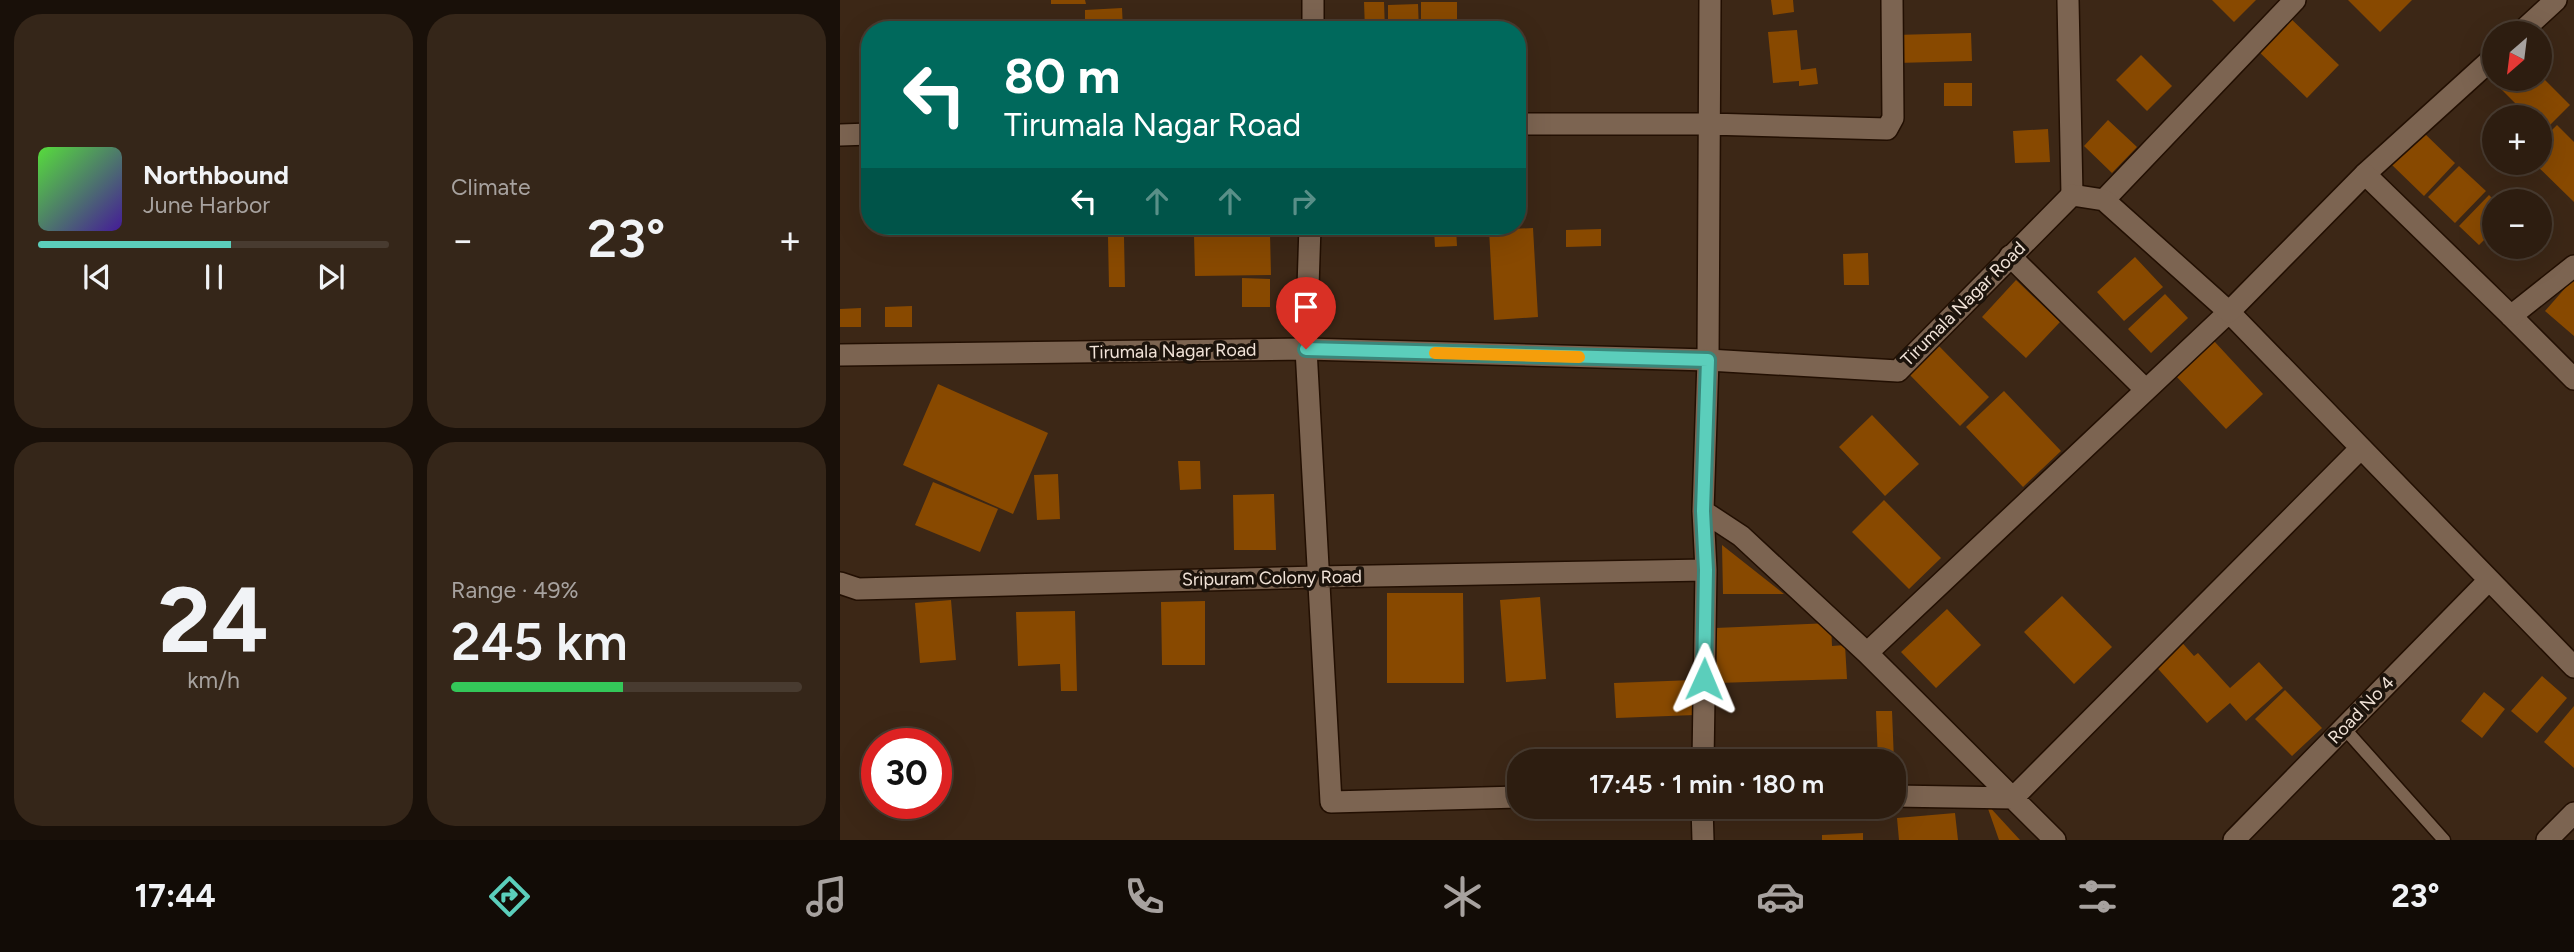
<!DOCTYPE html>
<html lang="en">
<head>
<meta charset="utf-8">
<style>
	body { margin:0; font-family:Figtree,sans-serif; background:#352619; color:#f1f3f6; height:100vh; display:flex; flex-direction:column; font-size:26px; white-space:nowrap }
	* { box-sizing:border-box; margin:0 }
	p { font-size:23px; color:#a7a29f }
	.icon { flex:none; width:38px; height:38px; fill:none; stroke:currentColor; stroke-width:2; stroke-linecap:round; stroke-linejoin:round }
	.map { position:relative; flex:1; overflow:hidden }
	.side { display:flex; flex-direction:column; gap:14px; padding:14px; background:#191009; width:840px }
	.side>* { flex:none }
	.hud { position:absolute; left:21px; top:21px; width:665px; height:214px; border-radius:28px; box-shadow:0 7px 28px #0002,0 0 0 2px #483b30; background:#00695c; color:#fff; overflow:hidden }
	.needle { width:46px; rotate:208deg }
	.buttons { position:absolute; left:1642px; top:21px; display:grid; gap:14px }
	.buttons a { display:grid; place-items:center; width:70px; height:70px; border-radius:50%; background:#2d1d10; box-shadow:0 7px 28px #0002,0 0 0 2px #483b30; font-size:35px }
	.speed { position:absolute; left:21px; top:728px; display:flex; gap:14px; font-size:35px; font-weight:700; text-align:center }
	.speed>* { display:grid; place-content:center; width:91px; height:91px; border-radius:50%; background:#2d1d10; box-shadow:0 7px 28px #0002,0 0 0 2px #483b30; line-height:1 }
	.speed .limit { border:10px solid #d22; background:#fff; color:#111 }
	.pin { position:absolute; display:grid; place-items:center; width:60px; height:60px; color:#fff; margin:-72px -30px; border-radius:50% 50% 50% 0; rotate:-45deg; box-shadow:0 0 7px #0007 }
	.pin .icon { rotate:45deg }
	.me { position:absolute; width:77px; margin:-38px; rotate:1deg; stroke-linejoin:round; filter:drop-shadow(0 0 5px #0008) }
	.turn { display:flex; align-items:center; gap:24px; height:147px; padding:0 28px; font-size:32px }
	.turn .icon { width:91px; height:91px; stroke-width:2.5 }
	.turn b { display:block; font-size:49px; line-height:60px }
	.lanes { display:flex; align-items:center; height:66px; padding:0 28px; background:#0003; justify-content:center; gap:35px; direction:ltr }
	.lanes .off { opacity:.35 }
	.big { font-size:52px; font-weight:600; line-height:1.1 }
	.side .tile { flex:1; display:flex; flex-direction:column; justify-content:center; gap:10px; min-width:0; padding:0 24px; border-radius:28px; background:#352619 }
	.side .dial { align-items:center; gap:0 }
	.dial b { font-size:91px; line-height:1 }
	.song { display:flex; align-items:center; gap:21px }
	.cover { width:84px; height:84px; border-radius:10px; background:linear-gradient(135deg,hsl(110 70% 55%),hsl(260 70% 35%)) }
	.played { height:7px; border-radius:4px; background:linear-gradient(90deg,#5bcebb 55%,#483b30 55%) }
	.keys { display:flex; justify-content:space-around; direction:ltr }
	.heat { display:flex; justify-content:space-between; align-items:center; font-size:38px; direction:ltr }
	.charge { height:10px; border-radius:5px; background:linear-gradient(90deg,#34c759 49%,#483b30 0) }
	.side .tiles { flex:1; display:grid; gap:14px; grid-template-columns:repeat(2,1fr) }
	.trip { position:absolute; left:667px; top:749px; width:399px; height:70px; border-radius:28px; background:#2d1d10; box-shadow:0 7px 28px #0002,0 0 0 2px #483b30; font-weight:600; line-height:70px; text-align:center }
	.menu { display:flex; height:112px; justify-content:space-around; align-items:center; background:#120c06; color:#a7a29f }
	.menu .icon { width:49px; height:49px }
	.menu .selected { color:#5bcebb }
	.menu b { font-size:32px; color:#f1f3f6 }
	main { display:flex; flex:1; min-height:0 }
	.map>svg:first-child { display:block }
	.building { fill:#884900 }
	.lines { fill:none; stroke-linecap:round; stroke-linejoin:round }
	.lane-casing { stroke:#220f02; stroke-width:15 }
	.street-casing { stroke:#220f02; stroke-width:24 }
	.secondary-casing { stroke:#220f02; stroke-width:24 }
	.lane { stroke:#7c6451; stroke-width:12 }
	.street { stroke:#7c6451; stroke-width:21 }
	.secondary { stroke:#7c6451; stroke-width:21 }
	.route-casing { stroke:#3b867a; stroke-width:18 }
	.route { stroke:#5bcebb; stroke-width:12 }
	.slow { stroke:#f59e0b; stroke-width:12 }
	.labels { text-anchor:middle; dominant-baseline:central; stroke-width:7; stroke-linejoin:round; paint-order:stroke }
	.street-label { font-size:18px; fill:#f1e3d8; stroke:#1c130b }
</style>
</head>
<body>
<main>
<section class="side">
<div class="tiles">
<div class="tile">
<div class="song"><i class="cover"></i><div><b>Northbound</b><p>June Harbor</p></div></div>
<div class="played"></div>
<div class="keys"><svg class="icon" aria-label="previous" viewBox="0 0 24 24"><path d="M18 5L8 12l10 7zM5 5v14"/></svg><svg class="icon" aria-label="pause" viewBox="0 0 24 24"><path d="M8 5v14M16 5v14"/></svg><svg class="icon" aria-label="next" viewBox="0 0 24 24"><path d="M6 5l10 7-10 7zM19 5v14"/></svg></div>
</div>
<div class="tile"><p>Climate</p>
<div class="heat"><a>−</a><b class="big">23°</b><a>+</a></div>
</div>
<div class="tile dial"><b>24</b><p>km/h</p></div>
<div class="tile"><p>Range · 49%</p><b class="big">245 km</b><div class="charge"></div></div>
</div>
</section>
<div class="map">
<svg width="1734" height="840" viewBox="0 0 1734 840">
	<rect width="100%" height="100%" fill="#3c2716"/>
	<!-- building -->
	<path class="building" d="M211 0H245L246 4H211Z
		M931 0H953L954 12 933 15Z
		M1372 0H1416L1394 22Z
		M1508 0H1572L1540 32Z
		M524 2H544L545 30H525Z
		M581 2H617V30H581Z
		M578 4 579 30H548V5Z
		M282 8 283 30H245V10Z
		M1446 14 1499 65 1467 98 1414 47Z
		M957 30 961 70 976 68 978 84 959 86V81L933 83 928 32Z
		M1131 33 1132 61 1056 63 1054 35Z
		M1301 55 1332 86 1307 111 1276 80Z
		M1654 66V79H1699V74L1730 105 1704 131 1699 127V117H1689L1646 74Z
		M1104 83H1132V106H1104Z
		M1268 120 1297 147 1272 173 1244 146Z
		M1717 125 1734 142V202L1694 163H1699V143Z
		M1208 129 1210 162 1175 163 1173 131Z
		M1583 132 1615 163 1584 196 1552 165Z
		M1619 166 1646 191 1615 223 1588 197Z
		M1649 195 1654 200V230L1639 245 1619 226Z
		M267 226H285V233H267Z
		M616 228 617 246 595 247 594 229Z
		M693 228 698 317 654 320 649 230Z
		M761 229V246L726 247V230Z
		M430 234 431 275 355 276 354 235Z
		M268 237H284L285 287H269Z
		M1028 253 1029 285H1004L1003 254Z
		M1295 257 1323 287 1284 321 1257 292Z
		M402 278 430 279V307H402Z
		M1734 278V336L1705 311Z
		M1176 280 1220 322 1186 358 1142 317Z
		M1325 294 1348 318 1311 353 1288 329Z
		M72 306V327H45V307Z
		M21 308V327H0V309Z
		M1374 341 1423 394 1386 429 1336 376Z
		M1096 343 1149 397 1120 426 1067 372Z
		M98 384 208 433 173 514 63 465Z
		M1164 391 1221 451 1183 487 1126 427Z
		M1032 415 1079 464 1045 496 999 447Z
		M338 461H360L361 489 340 490Z
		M218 474 220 519 197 520 194 475Z
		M93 482 158 509 140 552 75 525Z
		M434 494 436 550H394L393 495Z
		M1044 500 1101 558 1069 589 1012 532Z
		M882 545 944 594H883Z
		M547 593H623L624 683H547Z
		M1222 596 1272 647 1234 684 1184 632Z
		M700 597 706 679 666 682 660 600Z
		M111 600 116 660 80 663 75 603Z
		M365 601V665H322L321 602Z
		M1107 609 1141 645 1096 688 1061 652Z
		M235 611 237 691H221L220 664 178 666 176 612Z
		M991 623 992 646 1005 645 1007 679 877 683 875 628Z
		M1337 637 1354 656 1358 653 1390 688 1419 662 1443 688 1406 721 1390 703 1367 723 1311 661Z
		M1702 676 1727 698 1697 733 1671 711Z
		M854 680 855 715 776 718 774 683Z
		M1445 690 1482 728 1452 756 1415 719Z
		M1644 692 1665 709 1642 738 1621 721Z
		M1734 706V768L1704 742Z
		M1036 711H1052L1054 761H1038Z
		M1146 803 1180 840H1159Z
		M1115 813 1118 840H1059L1057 818Z
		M1023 833V840H982V835Z"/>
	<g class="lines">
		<!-- lane casing -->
		<g class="lane-casing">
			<path id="lane" d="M1504 728 1604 840"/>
		</g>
		<!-- street casing -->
		<g class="street-casing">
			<path id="street" d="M1228 0 1232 195
				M473 30V0
				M1680 33 1716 0
				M677 124H869L1047 129 1053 118 1052 0
				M0 135 30 134
				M1525 174 1654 57
				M1264 200 1455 0
				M470 226 466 349 491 802 679 797
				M1170 256 1306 390
				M1671 316 1734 379
				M863 511 901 536 1027 653 1215 840
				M0 583 18 589 477 577 866 570
				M1027 653 1389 312 1734 667
				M863 761 866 570 863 511 868 360 870 0
				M1054 796 1173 798 1521 448
				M862 807 863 840
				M1394 840 1649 580
				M1707 840 1734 813"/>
		</g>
		<!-- secondary casing -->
		<g class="secondary-casing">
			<path id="secondary" d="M0 355 466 349 868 360 1058 371 1232 195 1264 200 1389 312 1525 174 1671 316 1734 266"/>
		</g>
		<!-- lane -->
		<use href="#lane" class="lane"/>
		<!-- street -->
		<use href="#street" class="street"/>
		<!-- secondary -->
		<use href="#secondary" class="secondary"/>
	</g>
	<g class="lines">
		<!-- route casing -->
		<g class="route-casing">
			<path id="route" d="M466 349 868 360 863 511 866 570 864 679"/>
		</g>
		<!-- route -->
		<use href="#route" class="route"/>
		<!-- slow -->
		<path class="slow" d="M595 353 739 357"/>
	</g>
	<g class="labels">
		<!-- street labels -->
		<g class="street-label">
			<text transform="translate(1123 304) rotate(-45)">Tirumala Nagar Road</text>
			<text transform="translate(333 351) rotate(-1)">Tirumala Nagar Road</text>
			<text transform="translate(432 578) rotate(-1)">Sripuram Colony Road</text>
			<text transform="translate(1521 710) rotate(-46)">Road No 4</text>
		</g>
	</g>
</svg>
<div class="buttons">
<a><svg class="needle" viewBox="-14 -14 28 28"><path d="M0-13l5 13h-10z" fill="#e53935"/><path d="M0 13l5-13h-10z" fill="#a7a29f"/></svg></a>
<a>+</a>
<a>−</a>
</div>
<div class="speed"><div class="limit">30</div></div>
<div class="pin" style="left:466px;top:349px;background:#d93025"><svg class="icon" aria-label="arrive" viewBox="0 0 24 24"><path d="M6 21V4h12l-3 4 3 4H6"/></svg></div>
<svg class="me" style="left:864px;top:679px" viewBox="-20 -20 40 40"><path d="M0-17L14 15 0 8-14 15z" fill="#5bcebb" stroke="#fff" stroke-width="4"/></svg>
<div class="trip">17:45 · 1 min · 180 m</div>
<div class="hud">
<div class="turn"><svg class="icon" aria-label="left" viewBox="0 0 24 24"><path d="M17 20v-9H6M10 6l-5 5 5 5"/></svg><div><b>80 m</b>Tirumala Nagar Road</div></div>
<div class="lanes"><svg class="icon" aria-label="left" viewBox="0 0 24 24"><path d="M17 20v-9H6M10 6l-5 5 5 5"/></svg><svg class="icon off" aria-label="ahead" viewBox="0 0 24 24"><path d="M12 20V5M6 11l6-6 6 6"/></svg><svg class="icon off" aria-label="ahead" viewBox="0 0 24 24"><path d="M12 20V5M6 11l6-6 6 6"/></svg><svg class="icon off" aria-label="right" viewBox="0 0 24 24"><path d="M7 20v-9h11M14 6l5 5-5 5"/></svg></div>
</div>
</div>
</main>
<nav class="menu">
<b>17:44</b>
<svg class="icon selected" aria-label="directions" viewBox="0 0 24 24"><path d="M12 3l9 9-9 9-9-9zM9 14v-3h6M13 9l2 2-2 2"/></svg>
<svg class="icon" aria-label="music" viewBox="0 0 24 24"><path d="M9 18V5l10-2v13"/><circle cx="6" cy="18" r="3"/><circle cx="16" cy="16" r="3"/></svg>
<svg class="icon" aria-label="phone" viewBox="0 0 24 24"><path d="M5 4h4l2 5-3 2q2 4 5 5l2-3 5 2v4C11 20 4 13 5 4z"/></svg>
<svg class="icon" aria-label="climate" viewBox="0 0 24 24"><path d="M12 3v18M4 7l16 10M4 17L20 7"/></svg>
<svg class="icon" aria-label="car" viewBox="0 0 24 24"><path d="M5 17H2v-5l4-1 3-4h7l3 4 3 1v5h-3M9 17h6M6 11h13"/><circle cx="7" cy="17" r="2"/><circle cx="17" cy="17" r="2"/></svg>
<svg class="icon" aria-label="filters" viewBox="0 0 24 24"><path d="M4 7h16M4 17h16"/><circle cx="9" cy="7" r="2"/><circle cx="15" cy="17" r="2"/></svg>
<b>23°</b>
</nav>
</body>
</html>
